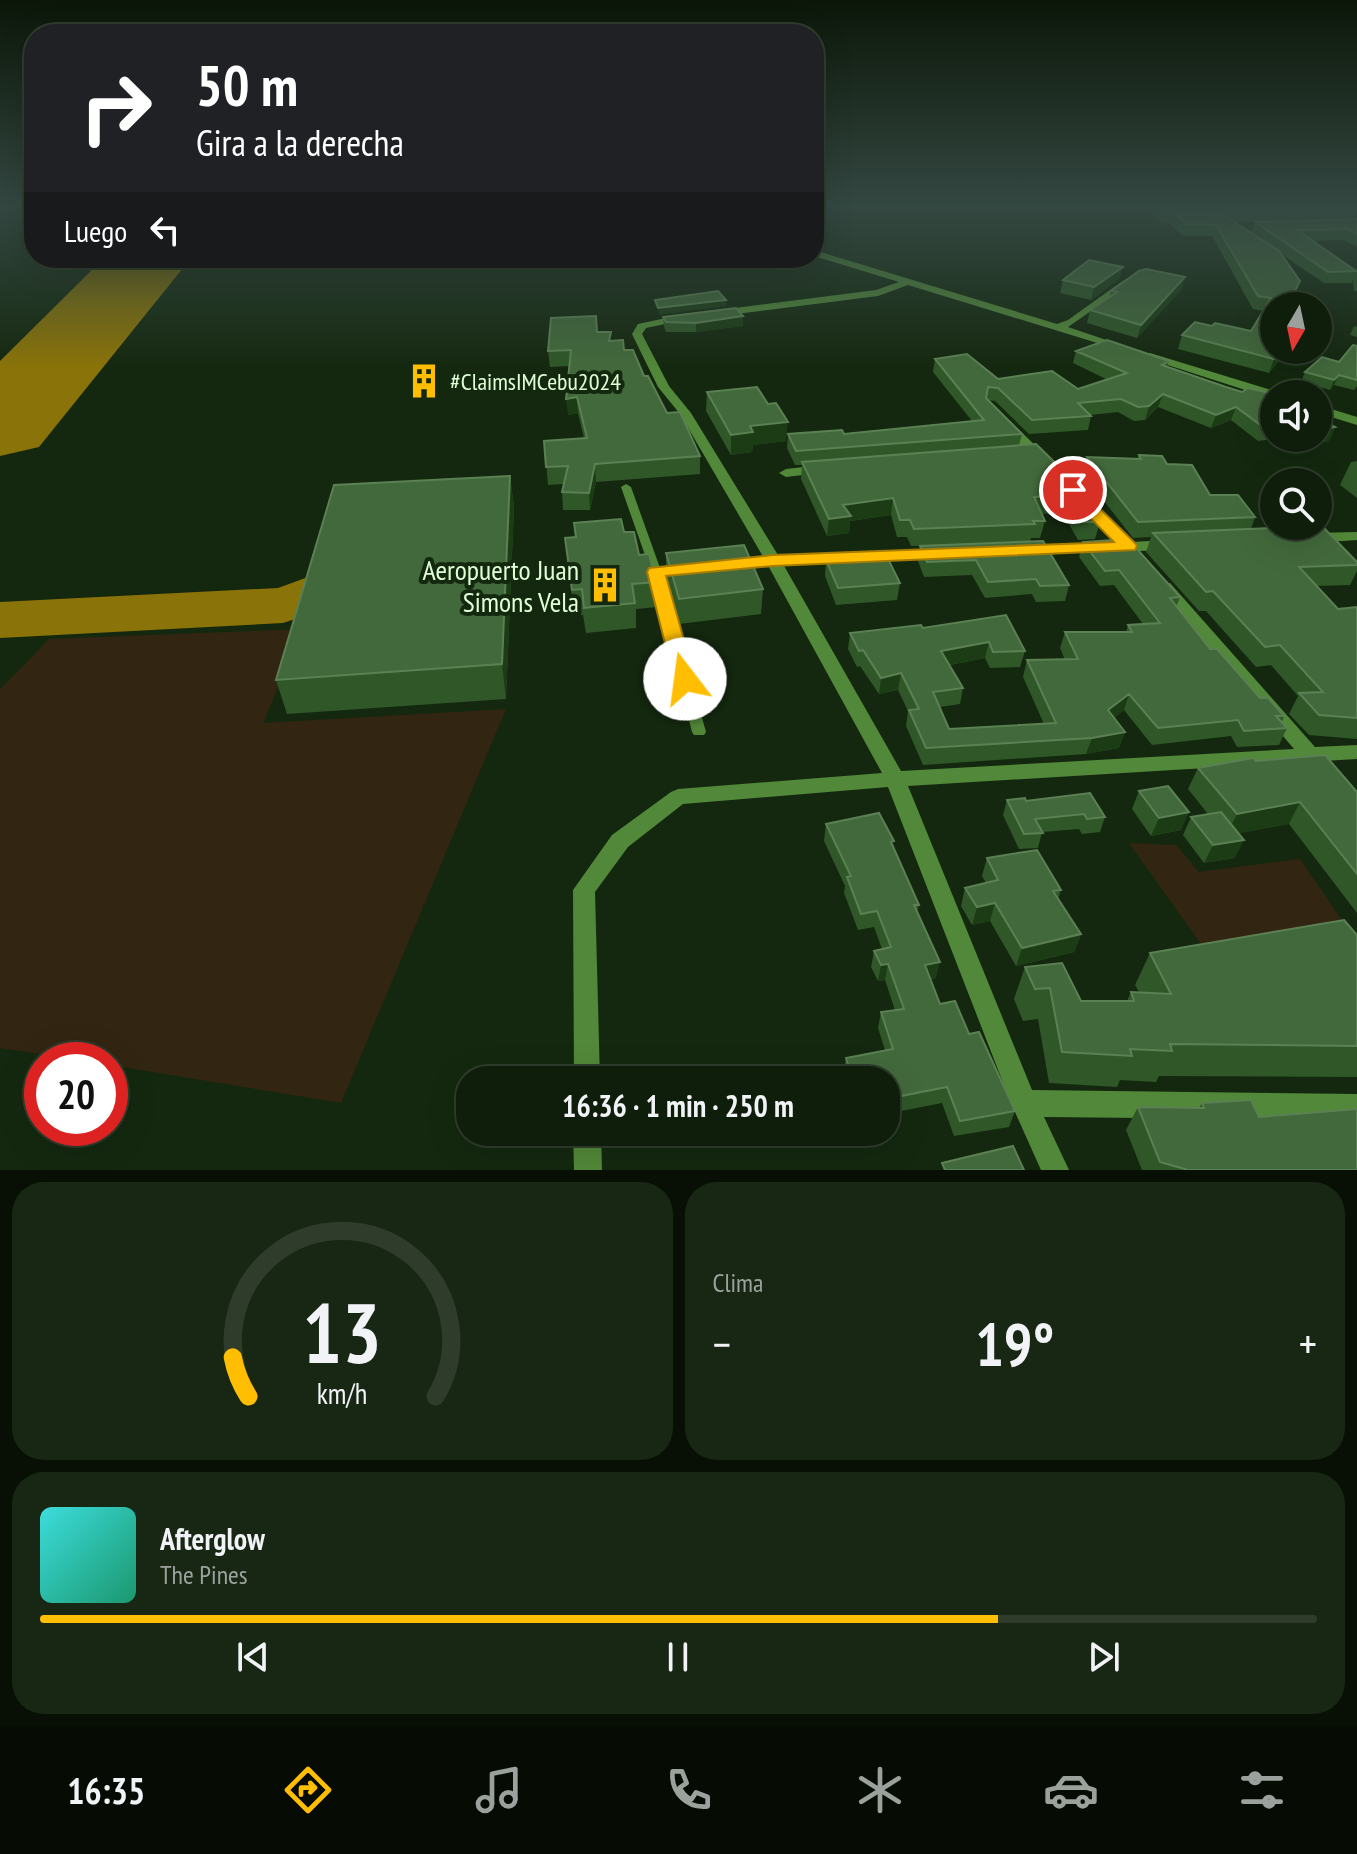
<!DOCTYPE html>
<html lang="es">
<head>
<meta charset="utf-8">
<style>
	body { margin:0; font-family:"PT Sans Narrow",sans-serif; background:#182714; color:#f1f3f6; height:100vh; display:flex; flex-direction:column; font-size:30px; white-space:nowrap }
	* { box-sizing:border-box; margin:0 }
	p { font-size:26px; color:#9ba29d }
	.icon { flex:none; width:44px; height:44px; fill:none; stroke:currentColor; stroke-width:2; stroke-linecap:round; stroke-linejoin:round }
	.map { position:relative; height:1170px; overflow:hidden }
	.side { display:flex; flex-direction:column; gap:12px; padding:12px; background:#081006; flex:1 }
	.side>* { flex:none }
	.top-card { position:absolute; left:24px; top:24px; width:800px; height:244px; border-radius:32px; box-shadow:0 8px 32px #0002,0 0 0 2px #2f3c2c; background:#202124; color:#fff; overflow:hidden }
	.needle { width:52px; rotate:189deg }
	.buttons { position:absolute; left:1260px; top:292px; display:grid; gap:16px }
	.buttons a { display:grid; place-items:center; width:72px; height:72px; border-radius:50%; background:#0f1e0b; box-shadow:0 8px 32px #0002,0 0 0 2px #2f3c2c; font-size:40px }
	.speed { position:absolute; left:24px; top:1042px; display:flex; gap:16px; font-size:40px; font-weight:700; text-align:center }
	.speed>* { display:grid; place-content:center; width:104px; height:104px; border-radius:50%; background:#0f1e0b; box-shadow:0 8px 32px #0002,0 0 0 2px #2f3c2c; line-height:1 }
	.speed .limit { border:12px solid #d22; background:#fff; color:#111 }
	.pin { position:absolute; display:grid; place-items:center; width:68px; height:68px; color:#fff; margin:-34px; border:4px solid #fff; border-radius:50%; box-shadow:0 2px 8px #0007 }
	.me { position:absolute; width:88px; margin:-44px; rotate:345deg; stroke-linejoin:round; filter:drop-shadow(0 0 6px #0008) }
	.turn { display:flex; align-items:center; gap:28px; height:168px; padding:0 40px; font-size:36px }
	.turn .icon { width:104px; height:104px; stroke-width:2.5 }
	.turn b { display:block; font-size:56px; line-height:68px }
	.then { display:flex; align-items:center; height:76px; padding:0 40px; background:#0003; gap:16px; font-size:30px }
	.big { font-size:60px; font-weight:600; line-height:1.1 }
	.side .tile { flex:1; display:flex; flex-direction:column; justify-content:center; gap:12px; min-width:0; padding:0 28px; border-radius:32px; background:#182714 }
	.side .dial { align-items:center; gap:0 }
	.dial svg { height:208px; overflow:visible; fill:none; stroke:#2f3c2c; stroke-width:7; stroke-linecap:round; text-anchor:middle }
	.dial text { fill:#f1f3f6; stroke:none }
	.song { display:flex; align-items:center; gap:24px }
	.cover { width:96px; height:96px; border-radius:12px; background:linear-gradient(135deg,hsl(180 70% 55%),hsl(160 70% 35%)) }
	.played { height:8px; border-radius:4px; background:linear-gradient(90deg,#ffbe02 75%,#2f3c2c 75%) }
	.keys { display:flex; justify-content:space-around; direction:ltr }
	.heat { display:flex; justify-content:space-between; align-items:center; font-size:44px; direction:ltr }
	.side .tiles { flex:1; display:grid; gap:12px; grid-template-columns:1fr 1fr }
	.tile:last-child { grid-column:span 2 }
	.trip { position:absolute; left:456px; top:1066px; width:444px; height:80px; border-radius:32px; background:#0f1e0b; box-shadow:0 8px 32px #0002,0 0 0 2px #2f3c2c; font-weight:600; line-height:80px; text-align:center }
	.dock { display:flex; height:128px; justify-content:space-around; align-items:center; background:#060c04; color:#9ba29d }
	.dock .icon { width:56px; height:56px }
	.dock .on { color:#ffbe02 }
	.dock b { font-size:36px; color:#f1f3f6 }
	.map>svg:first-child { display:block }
	.green { fill:#322512 }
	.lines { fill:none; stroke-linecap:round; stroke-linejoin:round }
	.taxiway { fill:#8a7308; fill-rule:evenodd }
	.runway { fill:#8a7308; fill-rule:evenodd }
	.service { fill:#528839; fill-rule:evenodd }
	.minor { fill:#528839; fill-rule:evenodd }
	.wall { fill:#2f5728 }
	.shaded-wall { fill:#1c3c16 }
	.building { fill:#42693b; stroke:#5b8053; stroke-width:2 }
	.route { fill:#ffbe02; stroke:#a67c01; stroke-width:2 }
	.labels { text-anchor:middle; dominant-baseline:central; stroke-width:8; stroke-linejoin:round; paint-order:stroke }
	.far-poi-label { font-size:24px; fill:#e0ffd6; stroke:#14280f; text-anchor:start }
	.poi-label { font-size:28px; fill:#e0ffd6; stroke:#14280f; text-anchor:end }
</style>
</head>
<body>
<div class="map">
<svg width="1357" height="1170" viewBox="0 0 1357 1170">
	<rect width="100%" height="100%" fill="#14280f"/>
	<!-- green -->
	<path class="green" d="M303 629 263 723 506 709 341 1103 110 1065V1060H77L0 1048V689L49 639Z
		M1129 843 1176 845 1199 872 1300 859 1357 942 1203 947Z"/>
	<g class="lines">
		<!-- taxiway -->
		<path class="taxiway" d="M371 554 390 558 398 570 390 582 364 596 283 623 0 638V602L278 588Z"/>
		<!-- runway -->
		<path class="runway" d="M104 258H191L39 447 0 456V361Z"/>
		<!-- service -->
		<path class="service" d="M626 484 631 487 660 568 677 567 682 570 677 573 662 575 706 732 704 735H694L692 732 651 572 621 487Z
			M773 557 777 558 778 560 777 562 738 567 733 564 738 561Z"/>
		<!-- minor -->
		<path class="minor" d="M814 250 1057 324 1068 320 1124 280H1130V284L1068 327 1130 348 1120 350 908 285 878 296 720 316 715 313 720 310 876 290 899 282 814 256Z
			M685 314 689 315V319L646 328 642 334 669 386 691 413 778 555 940 549 948 554 940 559 783 564 901 771 1294 749 1158 589 1156 586 1158 583H1170L1315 747 1357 745V759L1323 761 1314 766 1305 762 908 786 1032 1090 1357 1094V1120L1044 1117 1069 1170H1041L1011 1103 888 787 683 804 628 847 595 892 600 1080H574L573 890 612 835 671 792 678 789 882 773 765 560 680 414 658 387 632 334 638 324Z
			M1150 353 1278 392 1279 394H1274V399L1270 398 1146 358 1144 356Z
			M1318 405 1357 417V425L1318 413Z
			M1005 419 1009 420 1047 457V463H1037L1001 426 999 423Z
			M822 465 827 466V472L786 477 779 473 786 469Z
			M1081 495 1086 496 1131 542 1168 540 1176 545 1168 550 1139 551 1132 556 1124 551 1022 553 1019 550 1022 547 1027 545 1115 542 1076 502 1074 499Z
			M1357 532V540L1311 543 1303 538 1311 533Z
			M573 1132H601L602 1170H574Z"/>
	</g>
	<!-- wall -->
	<path class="wall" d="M1141 205H1208L1251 233 1255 222 1357 219V247L1344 240 1312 241 1356 271 1357 267V291H1354L1353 279 1352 283H1324L1280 253 1300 281 1289 306H1274V326L1270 336 1274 350H1286L1284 354 1269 373 1178 349 1182 335 1212 326 1251 331 1264 311 1253 309 1212 236H1183L1169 223 1161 222 1146 208Z
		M1213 205H1354L1357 206V211L1355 217 1236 222 1217 210Z
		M416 258H436L437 266 416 267Z
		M500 258H525L526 265 501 267Z
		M1123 267 1119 279 1091 300 1060 293 1063 280Z
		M1185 277 1181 290 1137 338 1087 323 1090 310 1110 297 1111 291Z
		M663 317 743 326 696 332H666L664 326Z
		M1354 326 1357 327V337L1350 335Z
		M597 332 624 350 644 376 667 413 700 456V474L596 482 590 510H563L562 492 564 484 548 485 544 441 584 438 578 413 568 415 569 366 550 367 548 351Z
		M1357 346V386L1354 390 1334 385 1330 390 1301 382 1305 372 1339 362Z
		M1076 351 1169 361 1167 367 1226 387 1242 392 1274 394V438H1318L1335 427 1329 441 1288 448 1275 439 1258 441 1231 420 1211 428 1158 407 1145 420 1134 421 1118 412 1090 415 1091 416 1088 430 1029 434 995 401 988 400 1022 434 1019 445 1036 444 1100 522 1095 539 1078 540 1065 517 1066 513 1041 514 1045 521 1040 538H1031L1030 542 911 546 907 537H897L891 515 850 521 849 533 827 536 801 479 802 465H795L787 448 788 434H844L972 421 933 372 935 359 998 379 1078 389 1108 380 1073 363Z
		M707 392 768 404 786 441 753 445 752 452 731 455 706 411Z
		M1139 455 1167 464 1210 495 1255 517 1251 529 1357 562V571L1350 585 1316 586 1338 609 1357 607V739L1309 735 1289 714 1298 696 1271 665 1256 667 1206 611H1199L1146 552 1151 537 1133 538 1082 473 1087 457 1137 459Z
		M1357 461V498L1340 485 1351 462Z
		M510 476 514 507 506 699 287 714 276 680Z
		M574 523 624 532 656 582 657 607 636 609V628L586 633 583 615H574L565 538H575Z
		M1043 541 1069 585 1065 601 1036 602 1032 594 985 598 972 575 924 577 918 561 920 546Z
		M1083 542 1180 597 1176 607 1210 649 1260 698 1284 716 1282 722 1287 728 1279 745 1237 747 1231 736 1152 745 1124 710 1114 718 1125 732 1119 748 1086 754 923 765 906 726 908 711 898 690 879 694 860 666 857 667 848 649 850 633 923 628 1025 651 1020 667 990 668 985 658 950 665 963 688 960 704 940 707 949 729 1044 724 1023 677 1027 660H1065L1060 648 1065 632H1126L1128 625 1143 624 1114 585 1100 586 1079 557Z
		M666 553 763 589 761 614 679 624 666 578Z
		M826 560 900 583 897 600 836 605 825 576Z
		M1256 761 1357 792V913L1289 824 1239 833 1235 858 1204 863 1183 835 1191 817 1208 814 1188 789 1198 768Z
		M1139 791 1181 830 1151 836 1132 809Z
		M1007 800 1026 801 1105 817 1100 832 1082 834 1079 829 1042 832 1038 848 1019 849 1003 815Z
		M826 824 893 846 919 905 917 912 936 978 931 979 940 1004 969 1034 1015 1111 1009 1127 954 1136 942 1103 886 1114V1080H845L843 1073 846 1058 885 1050 878 1028 881 1012 895 1010 885 980 878 981 871 967 874 951 882 949 874 927 858 930 844 893 845 886 824 841Z
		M987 858 1061 890 1058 899 1081 934 1074 952 1016 966 990 921 972 925 961 906 965 888 986 883 982 876Z
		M1357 935V1077L1159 1076 1156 1082 1120 1080 1117 1087 1049 1083 1038 1019 1023 1021 1014 999 1025 967 1081 1001H1127L1131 992H1139L1135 985 1150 953Z
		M1202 1103 1259 1117 1357 1170H1142L1126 1130 1138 1107 1199 1108Z"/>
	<!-- shaded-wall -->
	<path class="shaded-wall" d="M1123 267 1119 279 1091 300 1094 287Z
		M1185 277 1181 290 1137 338 1141 325Z
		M1300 281 1296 294 1289 306H1287Z
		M726 300V306L659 315 658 308Z
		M743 316V326L696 332V323Z
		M1281 350H1286L1284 354 1269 373 1274 359Z
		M1339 375 1334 385 1330 390 1334 380Z
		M1163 394 1158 407 1145 420 1149 406Z
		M577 397 578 413 568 415 566 399Z
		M1236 407 1231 420 1211 428 1216 415Z
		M788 422 786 441 753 445 752 452 731 455V435L750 426Z
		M1335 427 1329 441 1288 448 1292 438H1318V430Z
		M595 464 596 482 590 510 589 493Z
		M510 476 514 507 506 699 502 664Z
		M893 498 891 515 850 521 849 533 827 536 829 519 843 505Z
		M989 642 985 658 938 667 941 651Z
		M901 673 898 690 879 694 881 678Z
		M1129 694 1124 710 1102 727 1108 710Z
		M1125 732 1119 748 1086 754 1092 738Z
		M1300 802 1289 824 1226 836 1237 814Z
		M1189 812 1181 830 1151 836 1159 818Z
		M1244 840 1235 858 1204 863 1213 845Z
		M995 903 990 921 972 925 977 907Z
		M1081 934 1074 952 1016 966 1022 948Z
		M940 962 936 978 921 981 925 965Z
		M888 964 885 980 878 981 881 965Z"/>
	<!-- building -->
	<path class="building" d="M1157 205H1208L1279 251 1300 281 1288 304 1283 303 1282 306H1274V323L1268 335 1274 337V350H1281L1274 359 1182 335 1195 322 1212 326 1215 323 1251 331 1271 298 1258 296 1216 225 1186 224 1173 211H1164Z
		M1228 205H1354L1357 207 1239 212Z
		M1357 219V234L1349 229 1297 230 1356 271 1328 272 1255 222Z
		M416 258H436V260L416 261Z
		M1089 260 1123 267 1094 287 1063 280Z
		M1146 269 1185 277 1141 325 1090 310 1117 292 1111 291 1139 271Z
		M718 291 726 300 658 308 655 300Z
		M736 308 743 316 696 323 666 322 663 317Z
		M596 316 597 332H611L609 341 623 340 624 350H633L644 376H648L667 413 680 412 700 456 595 464 589 493 562 492 568 466 546 467 544 441 587 438 577 397 566 399 571 350 548 351 551 318Z
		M1107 340 1169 361 1162 365 1226 387 1242 392 1248 388 1274 394V426L1263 427 1236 407 1216 415 1163 394 1149 406 1138 407 1121 399 1078 403 1091 416 1032 420 998 388 988 387 986 398 1022 434 796 451 788 434 842 430 844 434 984 420 935 359 967 354 998 379 1052 371 1078 389 1127 373 1076 351Z
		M1353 345 1357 346V380L1339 375 1334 380 1305 372 1322 357 1339 362Z
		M757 387 768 404 776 403 788 422 750 426 753 432 731 435 707 392Z
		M1318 417 1335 427 1318 430Z
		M1036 444 1078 485 1100 522H1083L1070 500 1077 496 1034 497 1045 521H1033L1035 524 914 529 910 520H900L893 498 843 505 851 516 829 519 802 462Z
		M1139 455 1162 456 1167 464 1192 465 1210 495H1238L1255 517 1138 522 1087 457 1141 459Z
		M510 476 502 664 276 680 334 485Z
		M621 519 624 532H634L639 555 649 554 656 582 632 584 635 603 584 608 582 589 572 590 565 538 576 537 574 523Z
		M1322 526 1357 562V565L1299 567 1338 609 1357 607V718L1319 715 1299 693 1323 692 1280 645 1265 647 1213 591 1206 592 1153 533Z
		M1128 539 1180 597 1170 598 1210 649H1217L1260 698H1268L1284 716H1276L1287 728 1244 731 1238 720 1158 728 1129 694 1108 710 1125 732 1092 738 926 748 909 710 919 709 901 673 881 678 863 650 859 651 850 633 921 625 923 628 1006 615 1025 651 993 652 989 642 941 651 963 688 933 692 949 729 1056 723 1027 660 1078 659 1065 632H1132L1128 625 1160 623 1119 570 1105 571 1083 542Z
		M1043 541 1069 585 1040 586 1036 579 988 582 976 560 927 562 920 546Z
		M744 545 763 589 679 599 666 553Z
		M886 555 900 583 838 588 826 560Z
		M1325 755 1357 792V874L1300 802 1237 814 1198 768 1253 758 1256 761Z
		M1168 786 1189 812 1159 818 1139 791Z
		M1090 793 1105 817 1087 819 1084 814 1035 819 1043 833 1024 834 1007 800 1025 798 1026 801Z
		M1221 812 1244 840 1213 845 1191 817Z
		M879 813 894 841 891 842 919 905H914L940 962 925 965 940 1004 955 1001 969 1034 979 1032 1015 1111 960 1121 947 1087 886 1099V1080H853L846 1058 893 1049 881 1012 904 1009 888 964 881 965 874 951 891 947 877 911 861 914 847 877 851 876 826 824Z
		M1037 850 1061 890 1053 891 1081 934 1022 948 995 903 977 907 965 888 998 880 987 858Z
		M1344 920 1357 935V1046L1170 1044 1172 1051 1130 1049 1132 1056 1062 1052 1050 988 1035 989 1025 967 1062 963 1081 1001H1134L1131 992 1171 994 1150 953Z
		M1251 1100 1259 1117 1357 1109V1170H1188L1160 1162 1138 1107 1204 1108 1202 1103Z
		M1013 1146 1024 1170H945L942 1163Z"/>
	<!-- sky -->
	<linearGradient id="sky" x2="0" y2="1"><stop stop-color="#0b1608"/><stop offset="0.56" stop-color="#344842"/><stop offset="1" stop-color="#344842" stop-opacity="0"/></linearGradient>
	<rect width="1357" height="369" fill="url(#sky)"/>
	<!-- route -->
	<path class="route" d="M1073 485 1078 487 1135 543 1137 546 1135 550 773 566 666 576 695 679 685 686 674 679 647 572 649 568 773 555 1114 542 1067 494 1065 490Z"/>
	<!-- icons -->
	<defs>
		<g id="building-bare" transform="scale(2.76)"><path d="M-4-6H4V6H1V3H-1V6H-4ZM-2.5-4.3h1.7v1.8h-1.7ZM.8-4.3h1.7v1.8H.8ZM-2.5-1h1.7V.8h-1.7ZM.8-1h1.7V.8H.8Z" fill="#ffbe02" stroke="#14280f" stroke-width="2.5" paint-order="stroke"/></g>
	</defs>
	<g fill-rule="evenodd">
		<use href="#building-bare" x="424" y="381"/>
		<use href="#building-bare" x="605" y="585"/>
	</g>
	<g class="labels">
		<!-- far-poi labels -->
		<g class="far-poi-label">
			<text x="450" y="381">#ClaimsIMCebu2024</text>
		</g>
		<!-- poi labels -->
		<g class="poi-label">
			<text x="579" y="569">Aeropuerto Juan<tspan x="579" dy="32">Simons Vela</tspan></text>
		</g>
	</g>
</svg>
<div class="buttons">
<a><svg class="needle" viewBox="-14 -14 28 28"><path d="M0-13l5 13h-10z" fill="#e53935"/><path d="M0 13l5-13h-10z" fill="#9ba29d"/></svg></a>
<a><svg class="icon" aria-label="sound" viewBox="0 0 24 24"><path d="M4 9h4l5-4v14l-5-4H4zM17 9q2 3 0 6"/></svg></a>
<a><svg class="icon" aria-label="search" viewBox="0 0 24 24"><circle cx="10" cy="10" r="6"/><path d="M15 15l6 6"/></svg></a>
</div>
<div class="speed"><div class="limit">20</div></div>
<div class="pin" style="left:1073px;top:490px;background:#d93025"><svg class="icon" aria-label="arrive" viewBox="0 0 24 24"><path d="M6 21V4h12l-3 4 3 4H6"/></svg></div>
<svg class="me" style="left:685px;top:679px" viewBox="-20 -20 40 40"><circle r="19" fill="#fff"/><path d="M0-13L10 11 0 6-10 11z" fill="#ffbe02"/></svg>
<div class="trip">16:36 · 1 min · 250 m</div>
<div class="top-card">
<div class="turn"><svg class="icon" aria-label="right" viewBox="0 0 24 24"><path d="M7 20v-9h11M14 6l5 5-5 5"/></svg><div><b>50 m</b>Gira a la derecha</div></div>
<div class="then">Luego<svg class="icon" aria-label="left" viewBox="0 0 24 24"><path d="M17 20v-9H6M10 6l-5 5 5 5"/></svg></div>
</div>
</div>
<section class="side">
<div class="tiles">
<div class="tile dial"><svg viewBox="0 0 100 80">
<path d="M14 69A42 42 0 1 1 86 69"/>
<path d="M14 69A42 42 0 0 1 8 54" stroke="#ffbe02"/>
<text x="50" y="56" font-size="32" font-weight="700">13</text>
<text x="50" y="72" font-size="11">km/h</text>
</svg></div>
<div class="tile"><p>Clima</p>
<div class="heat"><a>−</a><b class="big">19°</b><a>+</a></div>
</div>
<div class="tile">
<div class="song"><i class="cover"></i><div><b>Afterglow</b><p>The Pines</p></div></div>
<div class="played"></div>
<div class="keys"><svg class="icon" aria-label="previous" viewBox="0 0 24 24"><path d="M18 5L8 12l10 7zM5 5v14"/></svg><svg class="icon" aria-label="pause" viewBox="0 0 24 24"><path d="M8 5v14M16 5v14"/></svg><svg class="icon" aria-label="next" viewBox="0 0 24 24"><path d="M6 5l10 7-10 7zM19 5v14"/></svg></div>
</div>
</div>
</section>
<nav class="dock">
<b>16:35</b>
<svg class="icon on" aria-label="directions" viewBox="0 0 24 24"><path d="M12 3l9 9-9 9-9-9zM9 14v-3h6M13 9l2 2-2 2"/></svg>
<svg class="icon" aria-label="music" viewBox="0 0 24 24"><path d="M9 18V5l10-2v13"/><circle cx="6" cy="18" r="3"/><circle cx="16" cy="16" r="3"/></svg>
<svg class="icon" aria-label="phone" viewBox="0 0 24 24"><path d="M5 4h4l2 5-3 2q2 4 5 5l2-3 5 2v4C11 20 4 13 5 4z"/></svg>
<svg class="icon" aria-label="climate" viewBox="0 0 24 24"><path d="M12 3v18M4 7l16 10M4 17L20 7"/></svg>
<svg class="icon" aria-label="car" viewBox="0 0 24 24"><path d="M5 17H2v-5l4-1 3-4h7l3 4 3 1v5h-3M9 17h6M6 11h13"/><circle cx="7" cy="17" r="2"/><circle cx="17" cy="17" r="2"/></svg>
<svg class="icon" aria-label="filters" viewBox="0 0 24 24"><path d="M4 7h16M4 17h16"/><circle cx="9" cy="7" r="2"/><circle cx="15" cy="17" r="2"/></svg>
</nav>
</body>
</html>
